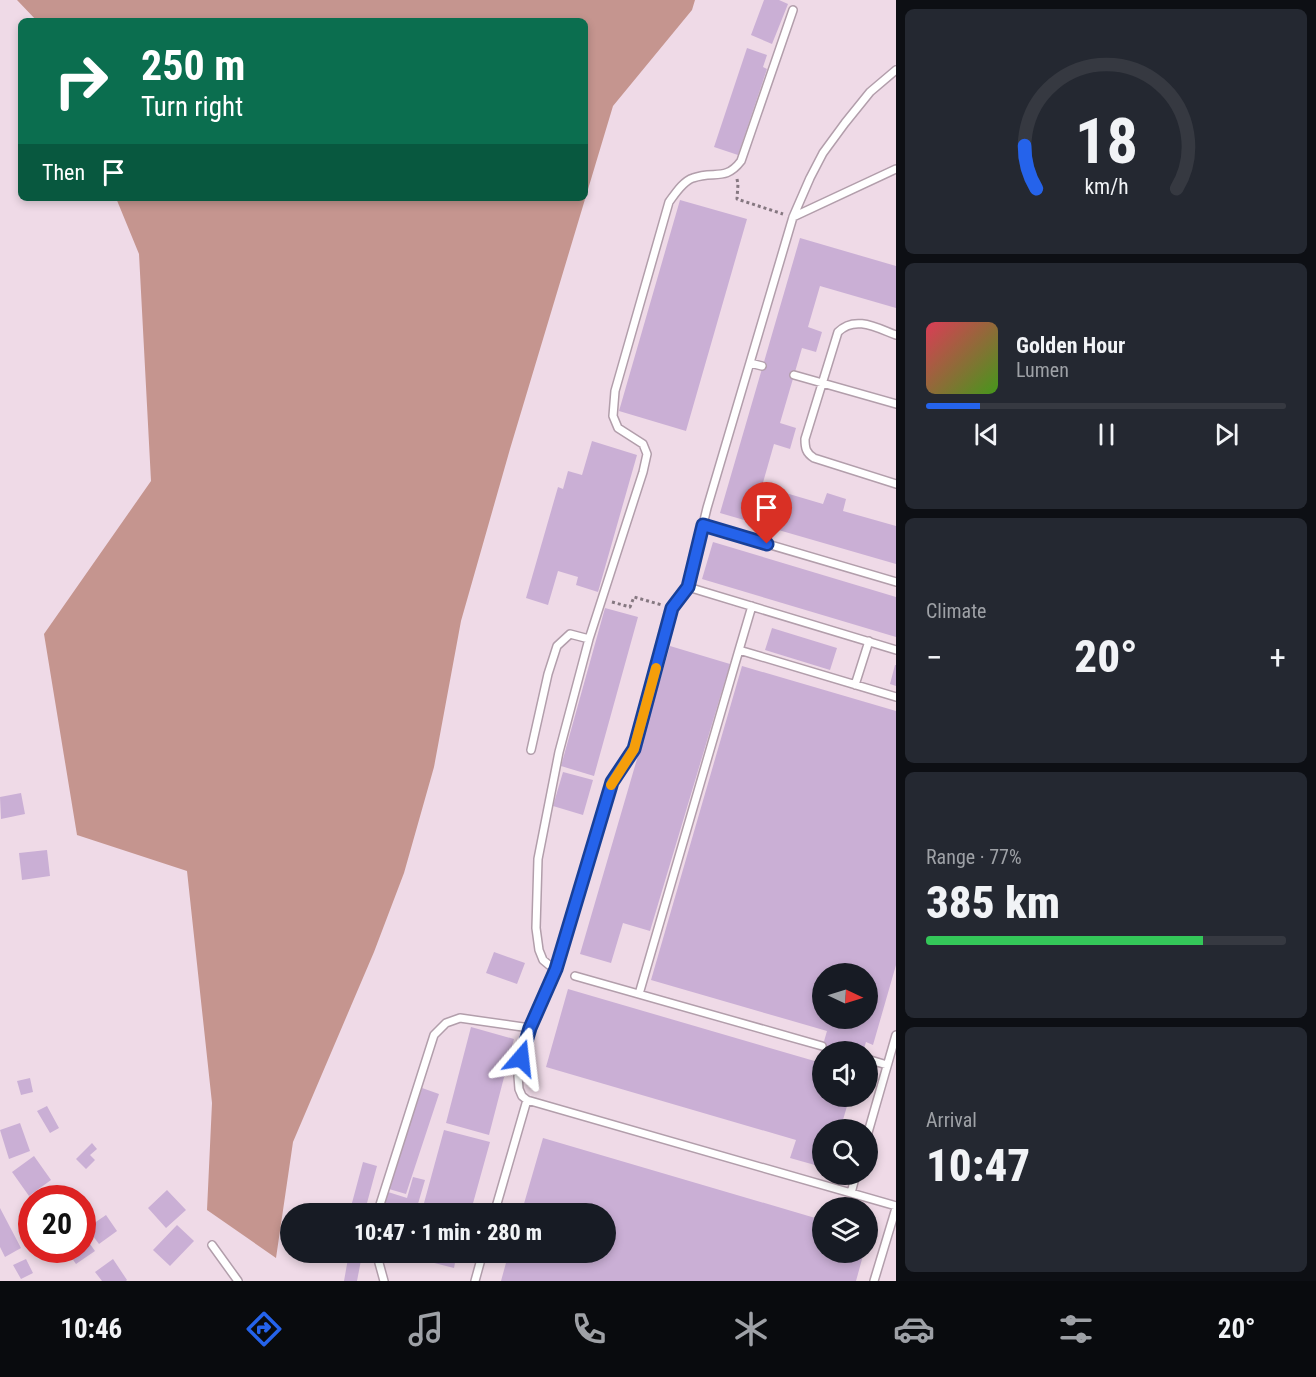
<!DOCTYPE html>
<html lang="en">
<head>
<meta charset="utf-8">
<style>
	body { margin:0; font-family:"Roboto Condensed",sans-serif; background:#242831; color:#f1f3f6; height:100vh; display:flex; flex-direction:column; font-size:22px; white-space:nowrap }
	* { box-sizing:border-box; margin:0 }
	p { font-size:20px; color:#9ea1a6 }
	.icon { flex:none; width:33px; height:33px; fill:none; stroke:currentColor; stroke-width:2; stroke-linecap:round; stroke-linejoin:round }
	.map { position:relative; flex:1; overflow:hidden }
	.sheet { display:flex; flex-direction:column; gap:9px; padding:9px; background:#0d0f14; width:420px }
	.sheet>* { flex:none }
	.top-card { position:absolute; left:18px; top:18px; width:570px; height:183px; border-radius:9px; box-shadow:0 3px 9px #0003; background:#0b6e4f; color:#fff; overflow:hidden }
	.needle { width:39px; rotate:94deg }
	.buttons { position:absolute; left:812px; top:963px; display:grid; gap:12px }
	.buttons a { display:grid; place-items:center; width:66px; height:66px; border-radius:50%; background:#171b24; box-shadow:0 3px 9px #0003; font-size:30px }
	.speed { position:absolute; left:18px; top:1185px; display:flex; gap:12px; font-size:30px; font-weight:700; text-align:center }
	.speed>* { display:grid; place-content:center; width:78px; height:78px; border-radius:50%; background:#171b24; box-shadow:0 3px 9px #0003; line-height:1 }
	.speed .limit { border:9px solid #d22; background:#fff; color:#111 }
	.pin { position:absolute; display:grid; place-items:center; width:51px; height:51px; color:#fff; margin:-62px -26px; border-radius:50% 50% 50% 0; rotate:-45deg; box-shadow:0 0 6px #0007 }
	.pin .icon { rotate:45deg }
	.me { position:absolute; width:66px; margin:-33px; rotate:17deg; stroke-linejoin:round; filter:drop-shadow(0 0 4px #0008) }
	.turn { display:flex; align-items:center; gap:21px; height:126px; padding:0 24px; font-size:27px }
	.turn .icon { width:78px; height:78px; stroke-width:2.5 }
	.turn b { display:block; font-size:42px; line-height:51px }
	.then { display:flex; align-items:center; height:57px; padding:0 24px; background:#0003; gap:12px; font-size:22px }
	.big { font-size:45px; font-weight:800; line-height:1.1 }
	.sheet .tile { flex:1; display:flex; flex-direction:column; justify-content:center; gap:9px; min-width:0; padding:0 21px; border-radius:9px; background:#242831 }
	.sheet .dial { align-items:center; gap:0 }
	.dial svg { height:156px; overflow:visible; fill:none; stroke:#363941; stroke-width:7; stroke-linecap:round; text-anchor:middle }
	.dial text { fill:#f1f3f6; stroke:none }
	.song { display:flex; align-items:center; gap:18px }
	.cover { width:72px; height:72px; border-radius:9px; background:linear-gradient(135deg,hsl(350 70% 55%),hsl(100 70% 35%)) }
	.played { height:6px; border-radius:3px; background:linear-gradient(90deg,#2563eb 15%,#363941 15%) }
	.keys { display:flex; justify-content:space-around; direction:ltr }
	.heat { display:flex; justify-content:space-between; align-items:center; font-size:33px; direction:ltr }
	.charge { height:9px; border-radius:4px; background:linear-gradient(90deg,#34c759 77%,#363941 0) }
	.trip { position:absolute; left:280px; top:1203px; width:336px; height:60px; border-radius:30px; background:#171b24; box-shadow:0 3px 9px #0003; font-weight:800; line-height:60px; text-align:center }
	.menu { display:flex; height:96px; justify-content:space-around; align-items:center; background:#090b0e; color:#9ea1a6 }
	.menu .icon { width:42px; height:42px }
	.menu .on { color:#2563eb }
	.menu b { font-size:27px; color:#f1f3f6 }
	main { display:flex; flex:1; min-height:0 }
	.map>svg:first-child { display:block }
	.forest { fill:#c5958f }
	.building { fill:#caafd5; fill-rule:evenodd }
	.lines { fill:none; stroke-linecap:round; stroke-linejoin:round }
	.lane-casing { stroke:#b29eab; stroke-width:10 }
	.path { stroke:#857780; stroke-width:3; stroke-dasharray:3 3; stroke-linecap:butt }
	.lane { stroke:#fff; stroke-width:7 }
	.route-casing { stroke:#184099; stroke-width:15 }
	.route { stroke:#2563eb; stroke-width:10 }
	.slow { stroke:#f59e0b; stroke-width:10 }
</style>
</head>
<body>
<main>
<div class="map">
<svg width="896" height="1281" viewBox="0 0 896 1281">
	<rect width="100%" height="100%" fill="#efdae7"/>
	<!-- forest -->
	<path class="forest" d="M17 0H695L692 10 613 106 510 449 461 621 434 767 404 873 374 952 293 1142 276 1258 207 1210 212 1103 187 871 77 835 44 634 151 481 139 254 116 198H585V21H37Z"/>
	<!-- building -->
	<path class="building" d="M764 0H779L788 4 772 44 751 35Z
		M747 48 767 55 763 67 767 69 738 155 714 147Z
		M680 200 747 219 686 431 619 411Z
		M800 238 896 266V308L820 286 808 327 822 332 816 352 802 348 780 423 796 428 790 449 774 444 762 486 823 504 827 493 846 499 843 511 896 526V564L720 513Z
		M592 441 637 455 598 592 576 585 578 577 558 571 548 605 526 598 558 487 563 489 568 471 582 475Z
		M713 542 896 597V637L702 579Z
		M605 608 638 617 594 776 561 766Z
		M772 628 837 648 830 670 765 650Z
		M670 646 730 664 650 931 623 923 611 963 580 954Z
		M895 665H896V686L890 684Z
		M742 666 896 711V965L873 1045 866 1042 863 1052H822V1096H850L840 1130H822V1167L790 1158 796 1140 546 1067 568 989 818 1062 827 1031 651 980ZM822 974H867V1018H822Z
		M563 772 593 780 583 815 553 806Z
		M21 793 25 814 1 819 0 797Z
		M47 850 50 876 22 880 19 853Z
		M494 952 525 963 517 984 486 973Z
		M471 1027 514 1039 489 1135 446 1123Z
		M30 1078 33 1092 21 1095 17 1081Z
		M422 1088 439 1094 406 1194 389 1189Z
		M47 1106 59 1128 50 1133 37 1111Z
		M20 1123 30 1151 9 1159 0 1130Z
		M444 1130 490 1142 470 1214H421Z
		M543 1138 822 1220V1252H864L856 1281H501L509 1252H606V1214H521Z
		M92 1143 97 1149 90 1155 95 1160 86 1169 76 1159Z
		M34 1156 51 1180 29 1196 12 1172Z
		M363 1162 377 1166 364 1214H349Z
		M413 1177 425 1180 415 1214H382L388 1192 407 1198Z
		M167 1190 186 1210 166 1228 148 1208Z
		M0 1208 21 1248 5 1257 0 1247Z
		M106 1215 117 1231 99 1244 87 1228Z
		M177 1225 194 1241 170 1266 153 1250Z
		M82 1233 95 1251 76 1264 66 1250H82Z
		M391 1252H457L454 1268Z
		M349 1253 362 1255 357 1281H344Z
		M26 1259 33 1273 21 1279 13 1265Z
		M113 1259 127 1280 126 1281H102L95 1272Z"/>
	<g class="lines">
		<!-- lane casing -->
		<g class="lane-casing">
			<path id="lane" d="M896 70 870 92 845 123 823 153 810 178 793 217 707 508 688 587 672 608 634 749 612 782 556 969 530 1028 521 1058 518 1076 519 1089 522 1096 527 1100 896 1206
				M793 217 896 169
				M896 335C877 328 855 315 838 332L805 439C805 448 806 453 814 458L896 484
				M750 363 762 366
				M794 375 896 404
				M703 525 896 582
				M688 587 896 650
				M752 606 739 650 896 697
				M855 685 869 641
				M531 750 548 674 557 646 570 634 589 639
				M556 969 549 965 543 960 539 950 536 928 538 859 559 752 589 639 643 472 647 454 643 444 618 428 613 416 615 391 669 202C675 194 683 181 693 178 714 170 725 182 741 161L793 10
				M575 976 822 1046
				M639 994 739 650
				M867 1059 887 1065
				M867 1136 896 1035
				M851 1193 856 1174
				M377 1214 434 1035 446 1023 460 1018 530 1028
				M494 1214 527 1100
				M212 1245 238 1281
				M376 1252 384 1281
				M475 1281 483 1252
				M874 1281 896 1208"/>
		</g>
		<!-- path -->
		<path class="path" d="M737 179 738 184 737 199 783 214
			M612 602 630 607 634 597 662 605"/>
		<!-- lane -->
		<use href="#lane" class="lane"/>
	</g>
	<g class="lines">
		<!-- route casing -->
		<g class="route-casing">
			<path id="route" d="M521 1058 530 1028 556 969 612 782 634 749 672 608 688 587 703 525 767 544"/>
		</g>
		<!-- route -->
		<use href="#route" class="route"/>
		<!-- slow -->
		<path class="slow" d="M611 785 634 749 656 668"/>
	</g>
</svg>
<div class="buttons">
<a><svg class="needle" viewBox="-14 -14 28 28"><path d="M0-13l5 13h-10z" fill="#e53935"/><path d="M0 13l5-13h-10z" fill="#9ea1a6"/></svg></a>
<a><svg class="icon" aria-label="sound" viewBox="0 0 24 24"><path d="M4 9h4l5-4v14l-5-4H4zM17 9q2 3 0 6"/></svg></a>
<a><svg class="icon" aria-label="search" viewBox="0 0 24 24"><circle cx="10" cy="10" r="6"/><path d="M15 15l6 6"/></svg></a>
<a><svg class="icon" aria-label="layers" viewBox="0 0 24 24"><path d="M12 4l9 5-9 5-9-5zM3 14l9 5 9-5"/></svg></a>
</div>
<div class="speed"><div class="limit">20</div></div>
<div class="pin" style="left:767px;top:544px;background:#d93025"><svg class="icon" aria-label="arrive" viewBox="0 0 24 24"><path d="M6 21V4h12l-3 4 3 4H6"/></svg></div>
<svg class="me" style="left:521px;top:1058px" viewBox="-20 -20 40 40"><path d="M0-17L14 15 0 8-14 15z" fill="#2563eb" stroke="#fff" stroke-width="4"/></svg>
<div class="trip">10:47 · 1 min · 280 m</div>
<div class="top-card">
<div class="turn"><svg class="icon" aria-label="right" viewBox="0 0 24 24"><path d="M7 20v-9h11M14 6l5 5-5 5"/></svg><div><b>250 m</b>Turn right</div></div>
<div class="then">Then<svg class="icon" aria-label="arrive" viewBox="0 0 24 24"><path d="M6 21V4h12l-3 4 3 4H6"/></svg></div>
</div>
</div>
<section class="sheet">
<div class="tile dial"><svg viewBox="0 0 100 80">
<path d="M14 69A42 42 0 1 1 86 69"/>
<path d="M14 69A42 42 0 0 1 8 47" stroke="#2563eb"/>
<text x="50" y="56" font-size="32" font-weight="700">18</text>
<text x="50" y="72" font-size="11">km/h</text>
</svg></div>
<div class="tile">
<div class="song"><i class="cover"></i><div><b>Golden Hour</b><p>Lumen</p></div></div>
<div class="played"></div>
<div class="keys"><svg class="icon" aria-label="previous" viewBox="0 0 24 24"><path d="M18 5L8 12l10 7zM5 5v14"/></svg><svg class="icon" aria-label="pause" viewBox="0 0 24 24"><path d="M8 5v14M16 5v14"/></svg><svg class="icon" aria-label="next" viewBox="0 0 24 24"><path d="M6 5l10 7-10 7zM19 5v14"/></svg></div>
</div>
<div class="tile"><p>Climate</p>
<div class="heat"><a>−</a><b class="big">20°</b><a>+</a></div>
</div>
<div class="tile"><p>Range · 77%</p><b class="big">385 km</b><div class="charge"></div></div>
<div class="tile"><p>Arrival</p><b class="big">10:47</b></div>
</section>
</main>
<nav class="menu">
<b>10:46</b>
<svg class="icon on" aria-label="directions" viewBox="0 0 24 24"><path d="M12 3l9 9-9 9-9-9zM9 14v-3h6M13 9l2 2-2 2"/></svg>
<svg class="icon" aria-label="music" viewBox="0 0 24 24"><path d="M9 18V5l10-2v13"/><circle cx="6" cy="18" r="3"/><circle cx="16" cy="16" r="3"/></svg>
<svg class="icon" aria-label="phone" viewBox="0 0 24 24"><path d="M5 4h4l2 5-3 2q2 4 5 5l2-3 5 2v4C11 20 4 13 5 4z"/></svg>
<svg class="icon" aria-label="climate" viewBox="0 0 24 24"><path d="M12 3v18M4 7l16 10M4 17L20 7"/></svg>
<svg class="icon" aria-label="car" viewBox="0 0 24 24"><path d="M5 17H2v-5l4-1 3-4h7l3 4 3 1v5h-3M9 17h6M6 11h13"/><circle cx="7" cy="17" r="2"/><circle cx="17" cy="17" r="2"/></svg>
<svg class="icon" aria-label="filters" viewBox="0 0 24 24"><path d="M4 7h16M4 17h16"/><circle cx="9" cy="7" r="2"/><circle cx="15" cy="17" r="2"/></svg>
<b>20°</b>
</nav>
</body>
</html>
